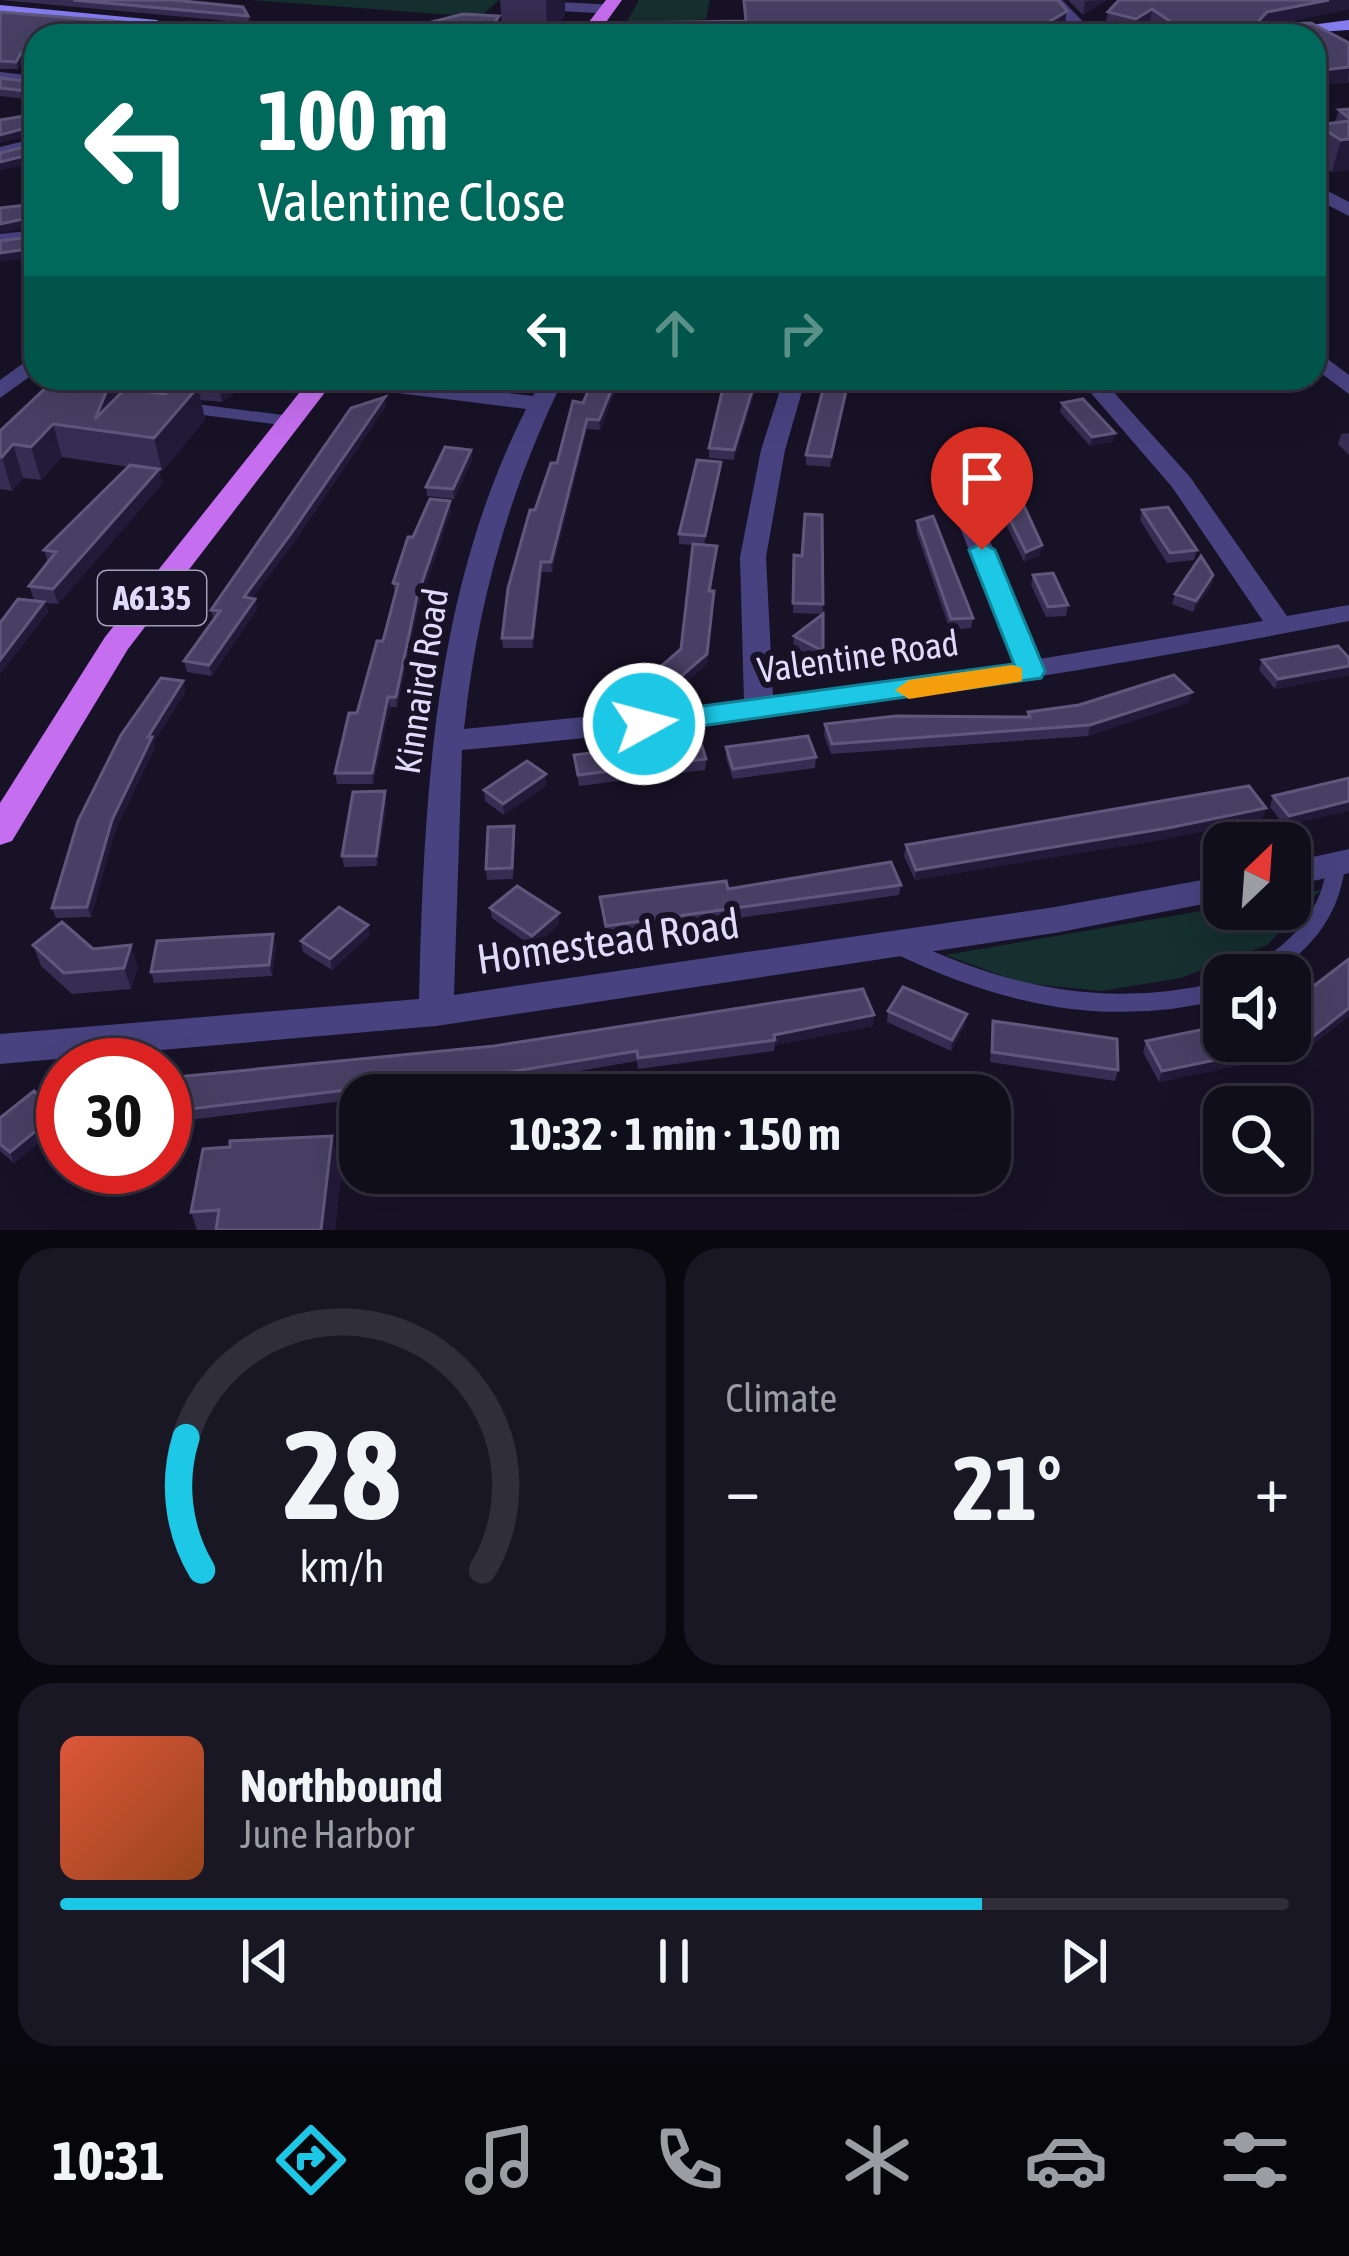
<!DOCTYPE html>
<html lang="en">
<head>
<meta charset="utf-8">
<style>
	body { margin:0; font-family:"Asap Condensed",sans-serif; background:#1a1725; color:#f1f3f6; height:100vh; display:flex; flex-direction:column; font-size:45px; white-space:nowrap }
	* { box-sizing:border-box; margin:0 }
	p { font-size:39px; color:#9c9ca3 }
	.icon { flex:none; width:66px; height:66px; fill:none; stroke:currentColor; stroke-width:2; stroke-linecap:round; stroke-linejoin:round }
	.map { position:relative; height:1230px; overflow:hidden }
	.panel { display:flex; flex-direction:column; gap:18px; padding:18px; background:#09080f; flex:1 }
	.panel>* { flex:none }
	.guide { position:absolute; left:24px; top:24px; width:1302px; height:366px; border-radius:36px; box-shadow:0 12px 48px #0002,0 0 0 3px #302e3b; background:#00695c; color:#fff; overflow:hidden }
	.needle { width:78px; rotate:25deg }
	.buttons { position:absolute; left:1203px; top:822px; display:grid; gap:24px }
	.buttons a { display:grid; place-items:center; width:108px; height:108px; border-radius:24px; background:#110e1c; box-shadow:0 12px 48px #0002,0 0 0 3px #302e3b; font-size:60px }
	.speed { position:absolute; left:36px; top:1038px; display:flex; gap:24px; font-size:60px; font-weight:700; text-align:center }
	.speed>* { display:grid; place-content:center; width:156px; height:156px; border-radius:50%; background:#110e1c; box-shadow:0 12px 48px #0002,0 0 0 3px #302e3b; line-height:1 }
	.speed .limit { border:18px solid #d22; background:#fff; color:#111 }
	.pin { position:absolute; display:grid; place-items:center; width:102px; height:102px; color:#fff; margin:-123px -51px; border-radius:50% 50% 50% 0; rotate:-45deg; box-shadow:0 0 12px #0007 }
	.pin .icon { rotate:45deg }
	.me { position:absolute; width:132px; margin:-66px; rotate:83deg; stroke-linejoin:round; filter:drop-shadow(0 0 9px #0008) }
	.turn { display:flex; align-items:center; gap:42px; height:252px; padding:0 36px; font-size:54px }
	.turn .icon { width:156px; height:156px; stroke-width:2.5 }
	.turn b { display:block; font-size:84px; line-height:102px }
	.lanes { display:flex; align-items:center; height:114px; padding:0 36px; background:#0003; justify-content:center; gap:60px; direction:ltr }
	.lanes .off { opacity:.35 }
	.big { font-size:90px; font-weight:700; line-height:1.1 }
	.panel .tile { flex:1; display:flex; flex-direction:column; justify-content:center; gap:18px; min-width:0; padding:0 42px; border-radius:36px; background:#1a1725 }
	.panel .dial { align-items:center; gap:0 }
	.dial svg { height:312px; overflow:visible; fill:none; stroke:#302e3b; stroke-width:7; stroke-linecap:round; text-anchor:middle }
	.dial text { fill:#f1f3f6; stroke:none }
	.song { display:flex; align-items:center; gap:36px }
	.cover { width:144px; height:144px; border-radius:18px; background:linear-gradient(135deg,hsl(10 70% 55%),hsl(20 70% 35%)) }
	.played { height:12px; border-radius:6px; background:linear-gradient(90deg,#1cc8e6 75%,#302e3b 75%) }
	.keys { display:flex; justify-content:space-around; direction:ltr }
	.heat { display:flex; justify-content:space-between; align-items:center; font-size:66px; direction:ltr }
	.panel .tiles { flex:1; display:grid; gap:18px; grid-template-columns:1fr 1fr }
	.tile:last-child { grid-column:span 2 }
	.trip { position:absolute; left:339px; top:1074px; width:672px; height:120px; border-radius:36px; background:#110e1c; box-shadow:0 12px 48px #0002,0 0 0 3px #302e3b; font-weight:700; line-height:120px; text-align:center }
	.dock { display:flex; height:192px; justify-content:space-around; align-items:center; background:#07060b; color:#9c9ca3 }
	.dock .icon { width:84px; height:84px }
	.dock .selected { color:#1cc8e6 }
	.dock b { font-size:54px; color:#f1f3f6 }
	.map>svg:first-child { display:block }
	.green { fill:#162f2f }
	.lines { fill:none; stroke-linecap:round; stroke-linejoin:round }
	.lane-far2 { stroke:#484380; stroke-width:9 }
	.lane-far1 { stroke:#484380; stroke-width:10 }
	.lane { stroke:#484380; stroke-width:18 }
	.street { fill:#484380; fill-rule:evenodd }
	.secondary { fill:#857df0; fill-rule:evenodd }
	.primary { fill:#c56eef; fill-rule:evenodd }
	.wall { fill:#362d52 }
	.shaded-wall { fill:#221a39 }
	.building { fill:#484064; stroke:#60587c; stroke-width:3 }
	.route { fill:#1cc8e6; stroke:#128296; stroke-width:3 }
	.slow { fill:#f59e0b }
	.labels { text-anchor:middle; dominant-baseline:central; stroke-width:12; stroke-linejoin:round; paint-order:stroke }
	.shield { fill:#171226; stroke:#a49fbb; stroke-width:3 }
	.shield-label { font-size:33px; font-weight:bold; fill:#e0dbfb }
	.street-label { font-size:36px; fill:#e0dbfb; stroke:#171226 }
	.near-street-label { font-size:42px; fill:#e0dbfb; stroke:#171226 }
</style>
</head>
<body>
<div class="map">
<svg width="1349" height="1230" viewBox="0 0 1349 1230">
	<rect width="100%" height="100%" fill="#171226"/>
	<!-- green -->
	<path class="green" d="M249 0H499L480 17Z
		M639 0H710L706 19 624 26Z
		M1321 890 1267 945 1181 978 1101 991 1022 983 945 955 1224 907 1290 909V895Z"/>
	<g class="lines">
		<!-- lane-far2 -->
		<path class="lane-far2" d="M547 6 608 9"/>
		<!-- lane-far1 -->
		<path class="lane-far1" d="M188 408 290 421"/>
		<!-- lane -->
		<path class="lane" d="M900 946C1006 997 1108 1019 1224 990
			M1256 975C1299 948 1330 917 1336 865"/>
		<!-- street -->
		<path class="street" d="M1047 0H1062L1097 36H1080Z
			M0 72 36 76V86L0 82Z
			M36 138V148L0 157V147Z
			M1314 184 1349 202V216L1314 198Z
			M36 230V242L0 246V234Z
			M1314 349 1349 375V394L1314 368Z
			M36 354V372L0 398V380Z
			M323 378H387L533 396 542 378H564C509 491 477 604 464 729L744 701 740 557 761 450 784 378H806L785 450 766 557 773 697 1014 663 953 510 965 503 977 510 1040 659 1263 621 1172 487 1078 378H1101L1190 477 1287 616 1349 605V621C1055 678 761 723 462 750L454 995 1055 907 1224 876V900L1055 933 436 1026 0 1064V1034L419 999C424 797 433 593 526 409L334 385Z
			M1349 849V873L1290 886V862Z"/>
		<!-- secondary -->
		<path class="secondary" d="M0 5 157 20 165 25 157 30 0 15Z
			M1349 20V30L1255 36 1264 31Z
			M222 26 288 31 297 36 216 35 214 31Z"/>
		<!-- primary -->
		<path class="primary" d="M606 0H622L596 36H578Z
			M311 378H336L128 649 12 841 0 845V803L105 637Z"/>
	</g>
	<!-- wall -->
	<path class="wall" d="M0 0H173L248 16 250 23Z
		M500 0H565V16L551 36H503Z
		M742 0H1058L1067 11 1064 26 1047 36H631L630 23 745 21Z
		M1068 0H1107L1083 15Z
		M1119 0H1349V9L1277 24 1349 43V82L1314 86V36H1168L1150 23 1134 33 1105 27 1108 12Z
		M0 12 36 36V67L23 61 18 69H0Z
		M0 78 36 85V100L0 96Z
		M1349 109V170L1332 172 1314 160V138L1317 125 1335 122 1339 110Z
		M70 378H133L128 390 165 394 196 387 194 378H261L258 382 249 380 222 402 201 400 205 420 162 471H159L162 484 58 604 45 603 48 612 0 674V623L34 600 29 586 48 563 44 550 129 467 62 457 41 480 23 478 12 491 0 489V431L69 382Z
		M759 378 734 460 709 458V448Z
		M614 384V394L600 430 587 429 552 572H542L533 648H503L502 638 535 510 583 403Z
		M849 385 830 467 806 465V455Z
		M1062 403 1115 433 1113 442 1090 446 1060 412Z
		M386 406 292 545 252 598 255 599 257 609 212 676 187 672 184 661 214 620 211 610Z
		M1349 433V455L1338 444 1341 434Z
		M471 450 472 460 454 499 427 496 426 487Z
		M720 471 704 545 717 546 711 591 707 664 678 689 658 679V669L681 649 693 545 679 544V534Z
		M993 485 1042 545 1040 555 1024 562 992 495Z
		M451 510 418 608 397 707H390L373 784H337L335 773 383 641 395 593 393 583 413 537Z
		M1142 510 1197 550 1194 560 1167 563 1140 520Z
		M917 521 973 618 971 628 950 630 916 531Z
		M794 555 823 604 822 662 793 646 794 636 822 614 793 613Z
		M1033 575 1068 605 1066 616 1046 617 1031 585Z
		M1213 575 1211 585 1193 612 1172 604 1175 594Z
		M1349 658V675L1275 689 1259 670 1262 660Z
		M186 691 153 743 155 747 115 831 91 917 56 918 52 908 78 821Z
		M1192 692 1189 702 1088 736 831 754 824 735 825 724 1027 717 1028 712Z
		M726 747 816 757 815 768 733 779 726 758Z
		M574 755 706 759 705 770 579 786Z
		M1349 778 1285 826 1270 807 1273 796Z
		M547 785 504 815 485 801 484 790Z
		M387 802 377 866 344 867 342 856Z
		M1266 808 1262 819 1165 839 915 880 904 856 906 845Z
		M515 836 513 879 487 880 486 869Z
		M901 885 899 895 606 937 601 908 600 897 728 889Z
		M490 908 559 924 533 947 492 918Z
		M370 935 332 970 303 952 301 941Z
		M33 945 93 949 138 967 131 989 72 994 41 966Z
		M276 945 272 976 154 983 151 972Z
		M1349 959V1016L1303 1052 1159 1082 1143 1052 1146 1041H1290Z
		M888 1011 965 1025 951 1051 887 1022Z
		M874 1015 873 1026 775 1045 774 1051 638 1069 637 1061 498 1085 499 1091 470 1095H360V1099L165 1123V1078Z
		M993 1021 1118 1070 1115 1081 990 1062Z
		M59 1112 63 1123 14 1163 0 1151V1118Z
		M332 1136 341 1177 335 1230H197L191 1212 230 1147Z"/>
	<!-- shaded-wall -->
	<path class="shaded-wall" d="M546 0H565V16L551 36H547Z
		M1107 0 1083 15 1085 1Z
		M1329 0H1349V9L1263 27 1255 25 1267 12Z
		M1152 9 1150 23 1134 33 1136 19Z
		M1067 11 1064 26 1045 36 1047 23Z
		M499 16 500 33 498 36H485Z
		M21 53 23 61 18 69 16 62Z
		M1349 67 1348 82 1314 86V71Z
		M33 126 35 134 0 143V135Z
		M1349 139V170L1332 172 1341 140Z
		M36 153V162L0 171V162Z
		M33 217 35 226 0 233V224Z
		M36 248V257L0 262V253Z
		M112 378H133L111 432 95 419Z
		M217 378H248L249 380 222 402Z
		M756 378H759L734 460V450Z
		M849 378V385L830 467 831 457Z
		M614 384V394L600 430 599 420Z
		M198 387 205 420 162 471 154 438Z
		M385 397 386 406 292 545 246 607 244 597Z
		M587 419V429L552 572 551 562Z
		M53 424 62 457 41 480 31 447Z
		M1115 433 1113 442 1090 446 1092 437Z
		M13 444 23 478 12 491 2 457Z
		M471 450 472 460 454 499 453 489Z
		M721 462 720 471 704 546 705 536Z
		M159 469 162 484 58 604 53 589Z
		M450 501 451 510 418 608 397 707 396 697 417 597Z
		M1042 545 1040 555 1024 562 1026 552Z
		M541 562 542 572 533 648 532 638Z
		M1213 575 1211 585 1193 612 1196 601Z
		M255 599 257 609 212 676 209 665Z
		M714 601 707 664 678 689V679Z
		M44 602 48 612 0 674V660Z
		M1349 666V675L1275 689 1278 679Z
		M183 681 186 691 153 743 155 747 115 831 91 917 87 907 112 820 148 737Z
		M1192 692 1189 702 1088 736 1090 725Z
		M388 697 390 707 373 784 372 773Z
		M546 774 547 785 504 815 503 804Z
		M385 791 387 802 377 866 376 856Z
		M1349 801V811L1285 826 1289 816Z
		M1266 808 1262 819 1165 839 915 880 916 870Z
		M559 913V924L533 947 532 936Z
		M368 925 370 935 332 970 330 959Z
		M273 934 276 945 272 976 269 965Z
		M131 945 138 967 131 989 124 968Z
		M1349 1008V1016L1303 1052 1159 1082 1162 1071Z
		M967 1014 965 1025 951 1051 952 1040Z
		M874 1015 873 1026 775 1045 774 1035Z
		M59 1112 63 1123 14 1163 10 1152Z
		M332 1136 341 1177 335 1230H321Z"/>
	<!-- building -->
	<path class="building" d="M73 0H173L243 7 248 16Z
		M744 0H1058L1067 11 1047 23 1024 24 1029 33 1025 36H660L630 23 746 21Z
		M1119 0H1329L1267 12 1255 25 1311 23 1349 43V67L1314 71V36H1192L1152 9 1136 19 1108 12Z
		M0 12 258 33 260 36H36V61L21 53 16 62 0 61Z
		M463 14 499 16 485 36H377Z
		M0 78 32 82 36 85V92L0 88Z
		M1349 109V118L1339 110Z
		M36 114V128L33 126 0 135V120Z
		M1349 121V139L1341 140 1317 125Z
		M36 140V153L0 162V153L35 144Z
		M36 204V231L33 217 0 224V208Z
		M36 236V248L0 253V241Z
		M70 378H112L95 419 125 389 165 394 175 384 198 387 154 438 53 424 31 447 13 444 2 457H0V431L54 380 69 382Z
		M729 378H756L734 450 709 448 722 392Z
		M826 378H849L831 457 806 455Z
		M592 382 614 384 599 420 587 419 551 562H541L532 638H502L508 588 530 510H535L551 463H557L573 401 583 403Z
		M385 397 290 535 244 597 255 599 209 665 184 661 220 611 211 610 351 408Z
		M1083 399 1115 433 1092 437 1062 403Z
		M445 447 471 450 453 489 426 487Z
		M697 460 721 462 705 536 679 534Z
		M130 465 159 469 53 589 29 586 56 552 44 550Z
		M1014 484 1042 545 1026 552 993 485Z
		M430 499 450 501 417 597 396 697H388L372 773H335L349 713H357L377 641H383L398 584 393 583 408 537H413Z
		M1168 507 1197 550 1170 553 1142 510Z
		M805 514 822 515 823 604 793 603 794 555 802 556Z
		M933 516 973 618 951 619 917 521Z
		M693 544 717 546 709 591H714L707 654 678 679 658 669 681 649Z
		M1201 556 1213 575 1196 601 1175 594Z
		M1053 573 1068 605 1048 607 1033 575Z
		M18 599 44 602 0 660V623Z
		M823 614V651L794 636Z
		M1338 646 1349 658V666L1278 679 1262 660Z
		M1174 675 1192 692 1090 725 832 744 825 724 896 716 1030 717 1028 712 1079 705Z
		M161 678 183 681 148 737H152L112 820 87 907 52 908 78 821 121 735Z
		M808 736 816 757 733 769 726 747Z
		M700 740 706 759 578 775 574 755Z
		M527 761 546 774 503 804 484 790Z
		M1349 778V801L1289 816 1273 796Z
		M1249 786 1266 808 1168 828 916 870 906 845Z
		M385 791 376 856H342L353 792Z
		M514 826 512 868 486 869 488 827Z
		M891 862 901 885 606 926 600 897 726 881 728 889Z
		M517 886 559 913 532 936 490 908Z
		M339 907 368 925 330 959 301 941Z
		M62 922 93 949 131 945 124 968 64 973 33 945Z
		M273 934 269 965 151 972 157 941Z
		M1349 959V1008L1307 1041 1162 1071 1146 1041 1224 1025V1041H1290V1004Z
		M903 987 967 1014 952 1040 888 1011Z
		M863 989 874 1015 774 1035 775 1040 638 1058 637 1051 497 1074V1080L389 1095H371V1087L165 1112V1078L494 1046Z
		M993 1021 1117 1039 1118 1070 992 1052Z
		M34 1091 59 1112 10 1152 0 1144V1118Z
		M332 1136 321 1230H216L219 1210 191 1212 203 1149 230 1147V1141Z"/>
	<!-- route -->
	<path class="route" d="M982 543 995 550 1045 671 1041 678 644 734 629 724 644 714 1014 664 969 550Z"/>
	<!-- slow -->
	<path class="slow" d="M1012 665 1022 668V681L909 699 895 690 909 680Z"/>
	<g class="labels">
		<!-- shield labels -->
		<rect class="shield" x="98" y="571" width="108" height="54" rx="9"/>
		<g class="shield-label">
			<text x="152" y="598">A6135</text>
		</g>
		<!-- street labels -->
		<g class="street-label">
			<text transform="translate(858 656) rotate(-8)">Valentine Road</text>
			<text transform="translate(421 681) rotate(-81)">Kinnaird Road</text>
		</g>
		<!-- near-street labels -->
		<g class="near-street-label">
			<text transform="translate(608 941) rotate(-8)">Homestead Road</text>
		</g>
	</g>
</svg>
<div class="buttons">
<a><svg class="needle" viewBox="-14 -14 28 28"><path d="M0-13l5 13h-10z" fill="#e53935"/><path d="M0 13l5-13h-10z" fill="#9c9ca3"/></svg></a>
<a><svg class="icon" aria-label="sound" viewBox="0 0 24 24"><path d="M4 9h4l5-4v14l-5-4H4zM17 9q2 3 0 6"/></svg></a>
<a><svg class="icon" aria-label="search" viewBox="0 0 24 24"><circle cx="10" cy="10" r="6"/><path d="M15 15l6 6"/></svg></a>
</div>
<div class="speed"><div class="limit">30</div></div>
<div class="pin" style="left:982px;top:550px;background:#d93025"><svg class="icon" aria-label="arrive" viewBox="0 0 24 24"><path d="M6 21V4h12l-3 4 3 4H6"/></svg></div>
<svg class="me" style="left:644px;top:724px" viewBox="-20 -20 40 40"><circle r="17" fill="#1cc8e6" stroke="#fff" stroke-width="3"/><path d="M0-11L8 9 0 5-8 9z" fill="#fff"/></svg>
<div class="trip">10:32 · 1 min · 150 m</div>
<div class="guide">
<div class="turn"><svg class="icon" aria-label="left" viewBox="0 0 24 24"><path d="M17 20v-9H6M10 6l-5 5 5 5"/></svg><div><b>100 m</b>Valentine Close</div></div>
<div class="lanes"><svg class="icon" aria-label="left" viewBox="0 0 24 24"><path d="M17 20v-9H6M10 6l-5 5 5 5"/></svg><svg class="icon off" aria-label="ahead" viewBox="0 0 24 24"><path d="M12 20V5M6 11l6-6 6 6"/></svg><svg class="icon off" aria-label="right" viewBox="0 0 24 24"><path d="M7 20v-9h11M14 6l5 5-5 5"/></svg></div>
</div>
</div>
<section class="panel">
<div class="tiles">
<div class="tile dial"><svg viewBox="0 0 100 80">
<path d="M14 69A42 42 0 1 1 86 69"/>
<path d="M14 69A42 42 0 0 1 10 35" stroke="#1cc8e6"/>
<text x="50" y="56" font-size="32" font-weight="700">28</text>
<text x="50" y="72" font-size="11">km/h</text>
</svg></div>
<div class="tile"><p>Climate</p>
<div class="heat"><a>−</a><b class="big">21°</b><a>+</a></div>
</div>
<div class="tile">
<div class="song"><i class="cover"></i><div><b>Northbound</b><p>June Harbor</p></div></div>
<div class="played"></div>
<div class="keys"><svg class="icon" aria-label="previous" viewBox="0 0 24 24"><path d="M18 5L8 12l10 7zM5 5v14"/></svg><svg class="icon" aria-label="pause" viewBox="0 0 24 24"><path d="M8 5v14M16 5v14"/></svg><svg class="icon" aria-label="next" viewBox="0 0 24 24"><path d="M6 5l10 7-10 7zM19 5v14"/></svg></div>
</div>
</div>
</section>
<nav class="dock">
<b>10:31</b>
<svg class="icon selected" aria-label="directions" viewBox="0 0 24 24"><path d="M12 3l9 9-9 9-9-9zM9 14v-3h6M13 9l2 2-2 2"/></svg>
<svg class="icon" aria-label="music" viewBox="0 0 24 24"><path d="M9 18V5l10-2v13"/><circle cx="6" cy="18" r="3"/><circle cx="16" cy="16" r="3"/></svg>
<svg class="icon" aria-label="phone" viewBox="0 0 24 24"><path d="M5 4h4l2 5-3 2q2 4 5 5l2-3 5 2v4C11 20 4 13 5 4z"/></svg>
<svg class="icon" aria-label="climate" viewBox="0 0 24 24"><path d="M12 3v18M4 7l16 10M4 17L20 7"/></svg>
<svg class="icon" aria-label="car" viewBox="0 0 24 24"><path d="M5 17H2v-5l4-1 3-4h7l3 4 3 1v5h-3M9 17h6M6 11h13"/><circle cx="7" cy="17" r="2"/><circle cx="17" cy="17" r="2"/></svg>
<svg class="icon" aria-label="filters" viewBox="0 0 24 24"><path d="M4 7h16M4 17h16"/><circle cx="9" cy="7" r="2"/><circle cx="15" cy="17" r="2"/></svg>
</nav>
</body>
</html>
